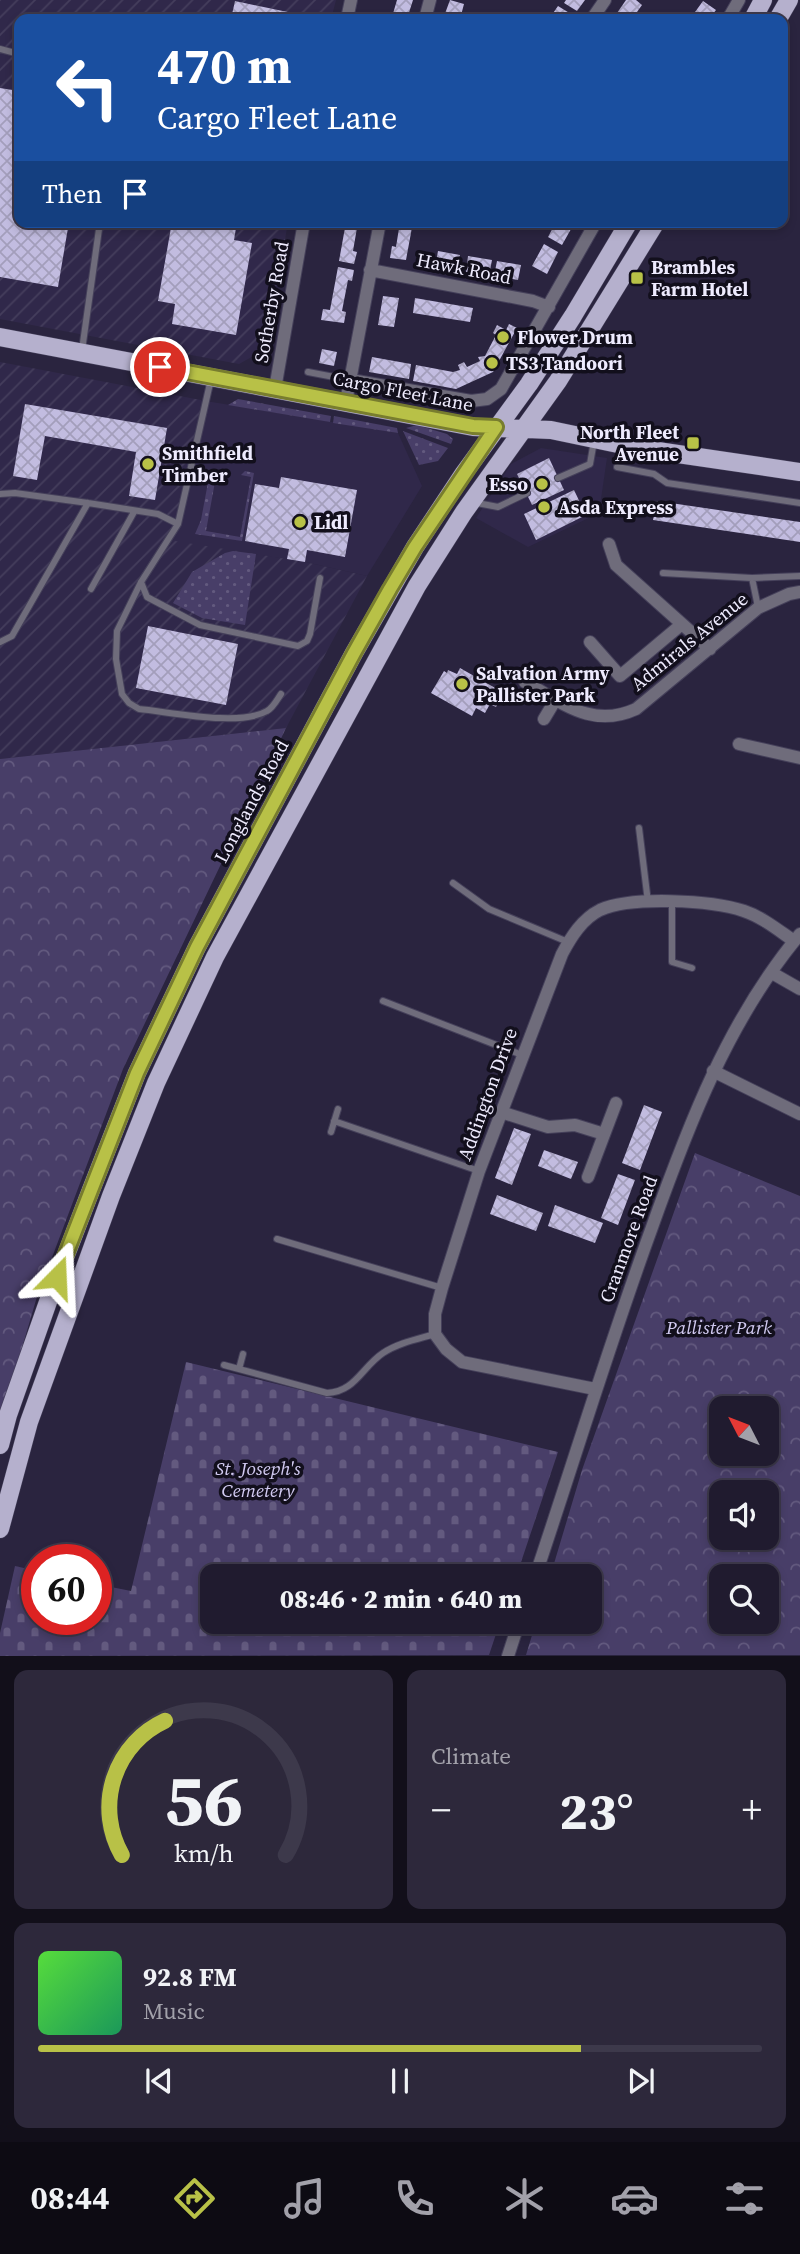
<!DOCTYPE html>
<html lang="en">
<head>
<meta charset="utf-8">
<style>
	body { margin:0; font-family:"Source Serif 4",serif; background:#2d283b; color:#f1f3f6; height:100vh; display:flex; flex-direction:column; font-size:26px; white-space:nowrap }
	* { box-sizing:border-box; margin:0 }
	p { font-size:23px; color:#a2a1aa }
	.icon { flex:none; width:38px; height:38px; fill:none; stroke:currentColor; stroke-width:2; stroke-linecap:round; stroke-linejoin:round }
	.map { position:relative; height:1656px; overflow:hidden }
	.drawer { display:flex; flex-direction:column; gap:14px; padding:14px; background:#120f1a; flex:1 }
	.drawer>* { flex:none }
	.hud { position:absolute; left:14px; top:14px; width:774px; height:214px; border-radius:14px; box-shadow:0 4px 10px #0003,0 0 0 2px #3d394b; background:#1a4fa0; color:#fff; overflow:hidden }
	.needle { width:46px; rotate:312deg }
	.tools { position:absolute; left:709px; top:1396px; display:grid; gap:14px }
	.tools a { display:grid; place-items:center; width:70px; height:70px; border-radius:14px; background:#201b2f; box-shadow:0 4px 10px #0003,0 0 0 2px #3d394b; font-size:35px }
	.speed { position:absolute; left:21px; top:1544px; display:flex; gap:14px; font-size:35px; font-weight:700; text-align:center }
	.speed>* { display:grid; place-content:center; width:91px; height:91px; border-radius:50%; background:#201b2f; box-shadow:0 4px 10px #0003,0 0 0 2px #3d394b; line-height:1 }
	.speed .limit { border:10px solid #d22; background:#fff; color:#111 }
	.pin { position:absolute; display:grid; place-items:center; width:60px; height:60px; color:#fff; margin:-30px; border:4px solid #fff; border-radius:50%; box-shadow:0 2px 7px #0007 }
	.me { position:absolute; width:77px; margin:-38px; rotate:21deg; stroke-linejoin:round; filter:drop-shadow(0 0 5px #0008) }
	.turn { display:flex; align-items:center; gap:24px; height:147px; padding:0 28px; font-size:32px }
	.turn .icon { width:91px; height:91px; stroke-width:2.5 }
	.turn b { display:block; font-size:49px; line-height:60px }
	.then { display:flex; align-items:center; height:66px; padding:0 28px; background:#0003; gap:14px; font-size:26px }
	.big { font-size:52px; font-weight:800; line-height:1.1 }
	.drawer .tile { flex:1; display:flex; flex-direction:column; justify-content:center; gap:10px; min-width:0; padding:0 24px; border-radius:14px; background:#2d283b }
	.drawer .dial { align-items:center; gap:0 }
	.dial svg { height:182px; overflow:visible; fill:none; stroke:#3d394b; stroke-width:7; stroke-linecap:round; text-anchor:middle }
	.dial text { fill:#f1f3f6; stroke:none }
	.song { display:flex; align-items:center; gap:21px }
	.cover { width:84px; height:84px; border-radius:10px; background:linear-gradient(135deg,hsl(110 70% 55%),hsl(150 70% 35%)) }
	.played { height:7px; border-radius:4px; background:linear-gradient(90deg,#b8c147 75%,#3d394b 75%) }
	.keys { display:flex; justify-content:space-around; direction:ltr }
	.heat { display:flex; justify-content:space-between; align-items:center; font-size:38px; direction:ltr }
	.drawer .tiles { flex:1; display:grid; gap:14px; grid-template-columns:1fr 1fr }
	.tile:last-child { grid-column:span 2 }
	.trip { position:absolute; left:200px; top:1564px; width:402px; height:70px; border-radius:14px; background:#201b2f; box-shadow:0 4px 10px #0003,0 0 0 2px #3d394b; font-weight:800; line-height:70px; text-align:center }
	.tabs { display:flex; height:112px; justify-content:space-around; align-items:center; background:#0d0b13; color:#a2a1aa }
	.tabs .icon { width:49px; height:49px }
	.tabs .on { color:#b8c147 }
	.tabs b { font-size:32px; color:#f1f3f6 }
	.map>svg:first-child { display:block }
	.built { fill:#30284a }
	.industrial { fill:url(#industrial-furrows) }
	.grass { fill:url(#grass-dots) }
	.cemetery { fill:url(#cemetery-stones) }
	.park { fill:url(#park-crowns); fill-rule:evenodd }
	.building { fill:url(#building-cross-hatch) }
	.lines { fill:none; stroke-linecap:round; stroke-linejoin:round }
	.lane-casing { stroke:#45405a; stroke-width:8 }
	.street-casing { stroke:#45405a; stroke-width:14 }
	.primary-casing { stroke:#45405a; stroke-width:19 }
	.lane { stroke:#6f6c7b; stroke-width:6 }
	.street { stroke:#6f6c7b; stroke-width:12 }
	.primary { stroke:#b5b0cd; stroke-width:18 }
	.route-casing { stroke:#787d2e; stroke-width:18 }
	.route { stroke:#b8c147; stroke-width:12 }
	.poi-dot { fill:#b8c147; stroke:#120f1c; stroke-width:2.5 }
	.labels { text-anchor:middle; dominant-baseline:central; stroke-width:7; stroke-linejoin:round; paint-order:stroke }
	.poi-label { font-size:19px; font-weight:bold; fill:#eeebfe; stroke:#120f1c; text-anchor:start }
	.street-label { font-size:19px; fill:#eeebfe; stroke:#120f1c }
	.park-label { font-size:19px; font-style:italic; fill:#d2cbf2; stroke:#120f1c }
</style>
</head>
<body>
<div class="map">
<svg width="800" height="1656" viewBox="0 0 800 1656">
	<defs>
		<pattern id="industrial-furrows" width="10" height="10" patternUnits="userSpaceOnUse" patternTransform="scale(1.75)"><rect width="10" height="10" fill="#30284a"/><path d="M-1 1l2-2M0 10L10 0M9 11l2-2" fill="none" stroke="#443d5c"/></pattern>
		<pattern id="grass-dots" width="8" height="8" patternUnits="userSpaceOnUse" patternTransform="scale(1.75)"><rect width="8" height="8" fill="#483e68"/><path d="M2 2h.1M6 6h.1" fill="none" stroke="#635a7f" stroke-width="1.8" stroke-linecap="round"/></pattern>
		<pattern id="cemetery-stones" width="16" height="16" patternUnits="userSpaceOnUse" patternTransform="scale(1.75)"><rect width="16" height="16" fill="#483e68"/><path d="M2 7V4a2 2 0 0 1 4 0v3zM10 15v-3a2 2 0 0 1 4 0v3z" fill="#635a7f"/></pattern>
		<pattern id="park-crowns" width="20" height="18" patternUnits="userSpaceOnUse" patternTransform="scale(1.75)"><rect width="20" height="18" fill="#483e68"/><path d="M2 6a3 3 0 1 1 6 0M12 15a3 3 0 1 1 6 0" fill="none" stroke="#635a7f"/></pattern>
		<pattern id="building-cross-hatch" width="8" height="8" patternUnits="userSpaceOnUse" patternTransform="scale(1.75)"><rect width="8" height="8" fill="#c2bce0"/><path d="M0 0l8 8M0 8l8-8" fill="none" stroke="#a39ebb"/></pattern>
	</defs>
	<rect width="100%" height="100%" fill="#2a243f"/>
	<!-- built -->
	<path class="built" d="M206 401 398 433 422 486 367 576 305 562 174 542Z
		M541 448 607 458 599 513 528 547 476 518 511 464Z"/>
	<!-- industrial -->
	<path class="industrial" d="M0 0H336L331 19H19V222H288L266 349 239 364 0 319Z
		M0 362 206 401 175 541 305 562 367 576 286 728 0 759Z"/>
	<!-- grass -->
	<path class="grass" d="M238 399 331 416 330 422 228 405Z
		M334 416 397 428 398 433 333 423Z
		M417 425 447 434 453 439 451 444 406 428Z
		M403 431 448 448 438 461 419 465Z
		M217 471 206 531 240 537 251 477 241 475 245 471 254 473 242 541 195 534 201 520 209 477 211 473Z
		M233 551 256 554 245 625 202 618 173 603 192 572 225 553Z"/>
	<!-- cemetery -->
	<path class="cemetery" d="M186 1362 558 1452 516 1577H212V1622H500L489 1655 0 1656V1633L15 1566 37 1571V1619H96V1584L131 1591Z"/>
	<!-- park -->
	<path class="park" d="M286 728 123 1069 36 1300 0 1423V759Z
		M695 1153 800 1196V1655H526L536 1622H590V1577H550L582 1470ZM721 1409H766V1454H721ZM721 1493H766V1538H721ZM721 1577H766V1622H721Z"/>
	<!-- building -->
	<path class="building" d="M397 0H413L407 19 392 17Z
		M450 0 464 4 460 19H443Z
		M566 0H585L577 11 564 3Z
		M626 0H636L642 5 632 19H621L615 16Z
		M235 1 302 15 301 19H231Z
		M703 1 716 10 709 19H690Z
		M558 6 571 14 567 19H549Z
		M0 88 19 91V222H69L58 287 0 277Z
		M172 222H237L234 240 252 243 236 335 172 324 175 304 158 301Z
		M346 222H358L353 251 357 252 354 264 339 261Z
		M400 222H413L406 260 390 258 392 246 396 247Z
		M556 222H575L562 245 548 237Z
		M544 244 558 252 547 274 532 266Z
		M438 251 460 255 458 270 435 267Z
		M468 256 492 260 489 276 466 272Z
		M497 261 521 265 518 280 494 276Z
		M338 267 354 270 352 281 348 280 342 311 346 312 344 323 321 320 323 309 330 310Z
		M383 296 399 298 394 327 378 325Z
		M415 298 473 308 470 322 413 313Z
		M509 324 517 328 493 372 456 389 413 381 416 365 453 372 460 370 458 365 464 362 467 367 480 361 478 357 485 356 496 335 493 333 497 325 506 330Z
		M322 349 337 352 334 366 319 363Z
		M372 357 411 364 409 379 369 372Z
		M25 404 167 428 155 500 129 496 136 452 45 436 37 480 13 476Z
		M549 458 564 490 532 505 517 474Z
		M281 477 357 490 345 557 307 550 305 562 287 559 289 549 245 541 255 484 279 488Z
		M574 490 586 515 536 540 524 514Z
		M657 501 800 522V542L653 520Z
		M148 626 238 644 226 705 136 688Z
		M460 668 504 693 496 707 490 704 485 713 476 708 472 716 431 693 444 671 447 673 448 670 457 674Z
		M644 1105 662 1112 640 1170 622 1163Z
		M514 1128 531 1134 512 1185 495 1178Z
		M544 1150 578 1162 571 1179 538 1166Z
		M618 1174 635 1180 618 1225 601 1218Z
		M497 1195 543 1213 536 1231 490 1214Z
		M555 1205 603 1223 595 1243 548 1226Z"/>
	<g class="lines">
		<!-- lane casing -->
		<g class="lane-casing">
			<path id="lane" d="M0 49 19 54
				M82 350 100 222
				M308 372 350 380
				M211 379 178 524 141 582 117 631 116 659 122 694 129 703 139 709C171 712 239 727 267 711 273 708 277 700 281 694
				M617 467 654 474 667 483 800 503
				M558 478 590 464 594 441
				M0 494 15 493 88 503 158 514 178 524
				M472 502 498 507 527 493
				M663 573 752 578 800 576
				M752 578 758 607
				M141 582 147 597 200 625 298 646 307 641 310 634 320 578
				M91 589 134 512
				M0 642 12 636 88 503
				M639 828 648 902
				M453 883 489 909 568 942
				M672 902V962L692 968
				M383 1001 522 1055
				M334 1121 479 1171
				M331 1132 338 1109
				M277 1239 442 1288
				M224 1365 327 1393C355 1392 362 1367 383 1353 398 1343 418 1339 435 1334
				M239 1369 243 1354"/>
		</g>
		<!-- street casing -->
		<g class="street-casing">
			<path id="street" d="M347 19 351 0
				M425 19 430 0
				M592 19 605 0
				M728 19 739 0
				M370 270 533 301 549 307
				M351 380 471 401 487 399 501 389 596 222
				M275 389 304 222
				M346 402 380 222
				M609 544 616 565 710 649
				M590 642 620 676 682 624
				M525 682C563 703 592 729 636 709L758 608 789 594 800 592
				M544 719 556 699
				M739 744 800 758
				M772 973 800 989
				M713 1071 800 1114
				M501 1112 548 1127 575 1125 604 1134
				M588 1177 616 1103
				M595 1389 462 1362 446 1349 435 1334V1314L442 1288 479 1171 562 954C571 937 582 919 600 910 631 896 711 900 744 911 762 917 778 930 794 941
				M535 1577C574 1461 609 1345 651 1230 688 1126 728 1020 800 934
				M508 1656 519 1622"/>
		</g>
		<!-- primary casing -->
		<g class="primary-casing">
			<path id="primary" d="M753 19 763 0
				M778 19 789 0
				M0 337 473 427 551 430 637 448 800 472
				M0 1445 8 1415 49 1299 91 1190 137 1073 197 947 354 653 415 547 464 473 529 384 573 316 629 222
				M0 1529 29 1422 111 1196 156 1083 215 957 417 586 464 512 558 381 656 222"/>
		</g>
		<!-- lane -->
		<use href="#lane" class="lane"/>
		<!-- street -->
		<use href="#street" class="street"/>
		<!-- primary -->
		<use href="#primary" class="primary"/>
	</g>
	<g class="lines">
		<!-- route casing -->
		<g class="route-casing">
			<path id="route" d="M57 1277 137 1073 197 947 354 653 390 589 415 547 496 427 473 426 160 367"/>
		</g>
		<!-- route -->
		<use href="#route" class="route"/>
	</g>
	<!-- markers -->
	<g class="poi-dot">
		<rect x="630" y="271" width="14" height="14" rx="3.5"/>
		<circle cx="503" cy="337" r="7"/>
		<circle cx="492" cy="363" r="7"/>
		<rect x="686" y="436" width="14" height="14" rx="3.5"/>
		<circle cx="148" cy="464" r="7"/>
		<circle cx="542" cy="484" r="7"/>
		<circle cx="544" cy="507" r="7"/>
		<circle cx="300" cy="522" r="7"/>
		<circle cx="462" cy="684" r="7"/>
	</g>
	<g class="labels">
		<!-- poi labels -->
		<g class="poi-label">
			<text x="651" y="267">Brambles<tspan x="651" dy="22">Farm Hotel</tspan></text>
			<text x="517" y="337">Flower Drum</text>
			<text x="506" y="363">TS3 Tandoori</text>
			<text x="679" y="432" text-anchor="end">North Fleet<tspan x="679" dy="22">Avenue</tspan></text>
			<text x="162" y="453">Smithfield<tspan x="162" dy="22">Timber</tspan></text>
			<text x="528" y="484" text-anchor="end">Esso</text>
			<text x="558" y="507">Asda Express</text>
			<text x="314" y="522">Lidl</text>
			<text x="476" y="673">Salvation Army<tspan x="476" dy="22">Pallister Park</tspan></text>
		</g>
		<!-- street labels -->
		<g class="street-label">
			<text transform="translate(464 268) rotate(11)">Hawk Road</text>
			<text transform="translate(271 302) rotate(-80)">Sotherby Road</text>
			<text transform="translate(403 391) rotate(11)">Cargo Fleet Lane</text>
			<text transform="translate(689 641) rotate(-39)">Admirals Avenue</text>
			<text transform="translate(251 801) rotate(-62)">Longlands Road</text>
			<text transform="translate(487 1094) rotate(-70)">Addington Drive</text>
			<text transform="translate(628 1239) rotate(-70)">Cranmore Road</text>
		</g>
		<!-- park labels -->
		<g class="park-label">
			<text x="719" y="1327">Pallister Park</text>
			<text x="258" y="1468">St. Joseph's<tspan x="258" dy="22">Cemetery</tspan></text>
		</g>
	</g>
</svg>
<div class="tools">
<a><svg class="needle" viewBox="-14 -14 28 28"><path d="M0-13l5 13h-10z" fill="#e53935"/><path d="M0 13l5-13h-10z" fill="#a2a1aa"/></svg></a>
<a><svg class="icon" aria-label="sound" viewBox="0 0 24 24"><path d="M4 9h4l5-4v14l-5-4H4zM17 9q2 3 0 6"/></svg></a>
<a><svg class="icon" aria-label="search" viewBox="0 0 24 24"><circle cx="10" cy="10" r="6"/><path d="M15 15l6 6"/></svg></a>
</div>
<div class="speed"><div class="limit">60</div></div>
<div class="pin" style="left:160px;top:367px;background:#d93025"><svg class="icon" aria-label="arrive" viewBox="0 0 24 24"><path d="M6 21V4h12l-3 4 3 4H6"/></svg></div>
<svg class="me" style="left:57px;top:1277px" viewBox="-20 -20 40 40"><path d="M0-17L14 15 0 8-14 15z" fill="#b8c147" stroke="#fff" stroke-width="4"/></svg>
<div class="trip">08:46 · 2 min · 640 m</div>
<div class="hud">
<div class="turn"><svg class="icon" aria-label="left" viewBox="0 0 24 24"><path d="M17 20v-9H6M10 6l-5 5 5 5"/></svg><div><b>470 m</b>Cargo Fleet Lane</div></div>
<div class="then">Then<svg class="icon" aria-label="arrive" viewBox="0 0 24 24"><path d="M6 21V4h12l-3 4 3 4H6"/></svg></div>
</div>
</div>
<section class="drawer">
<div class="tiles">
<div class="tile dial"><svg viewBox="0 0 100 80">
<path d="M14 69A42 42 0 1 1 86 69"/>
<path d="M14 69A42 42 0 0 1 33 10" stroke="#b8c147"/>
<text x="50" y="56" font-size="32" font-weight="700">56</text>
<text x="50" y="72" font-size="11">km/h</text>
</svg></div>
<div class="tile"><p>Climate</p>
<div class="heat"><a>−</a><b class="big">23°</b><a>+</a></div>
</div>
<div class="tile">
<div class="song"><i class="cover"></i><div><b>92.8 FM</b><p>Music</p></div></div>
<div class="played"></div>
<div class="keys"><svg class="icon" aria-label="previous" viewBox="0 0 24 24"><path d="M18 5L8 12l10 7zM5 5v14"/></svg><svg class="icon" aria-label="pause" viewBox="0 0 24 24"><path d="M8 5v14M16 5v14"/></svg><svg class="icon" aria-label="next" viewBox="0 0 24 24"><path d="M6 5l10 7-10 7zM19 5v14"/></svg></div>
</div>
</div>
</section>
<nav class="tabs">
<b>08:44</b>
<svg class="icon on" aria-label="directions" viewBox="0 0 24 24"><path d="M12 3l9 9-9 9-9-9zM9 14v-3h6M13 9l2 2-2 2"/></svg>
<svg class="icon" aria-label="music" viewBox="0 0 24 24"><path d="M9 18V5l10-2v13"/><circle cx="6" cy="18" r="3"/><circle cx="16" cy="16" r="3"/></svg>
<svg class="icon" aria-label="phone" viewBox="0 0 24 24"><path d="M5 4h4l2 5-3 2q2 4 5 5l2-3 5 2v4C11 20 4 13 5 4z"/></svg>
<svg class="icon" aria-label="climate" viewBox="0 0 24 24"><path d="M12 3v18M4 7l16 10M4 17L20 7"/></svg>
<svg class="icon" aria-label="car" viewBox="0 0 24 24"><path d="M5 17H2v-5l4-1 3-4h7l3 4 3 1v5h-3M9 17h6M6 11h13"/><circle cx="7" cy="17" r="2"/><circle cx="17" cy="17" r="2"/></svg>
<svg class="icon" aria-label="filters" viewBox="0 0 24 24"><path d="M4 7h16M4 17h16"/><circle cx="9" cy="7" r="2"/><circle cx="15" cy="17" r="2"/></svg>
</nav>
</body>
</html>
